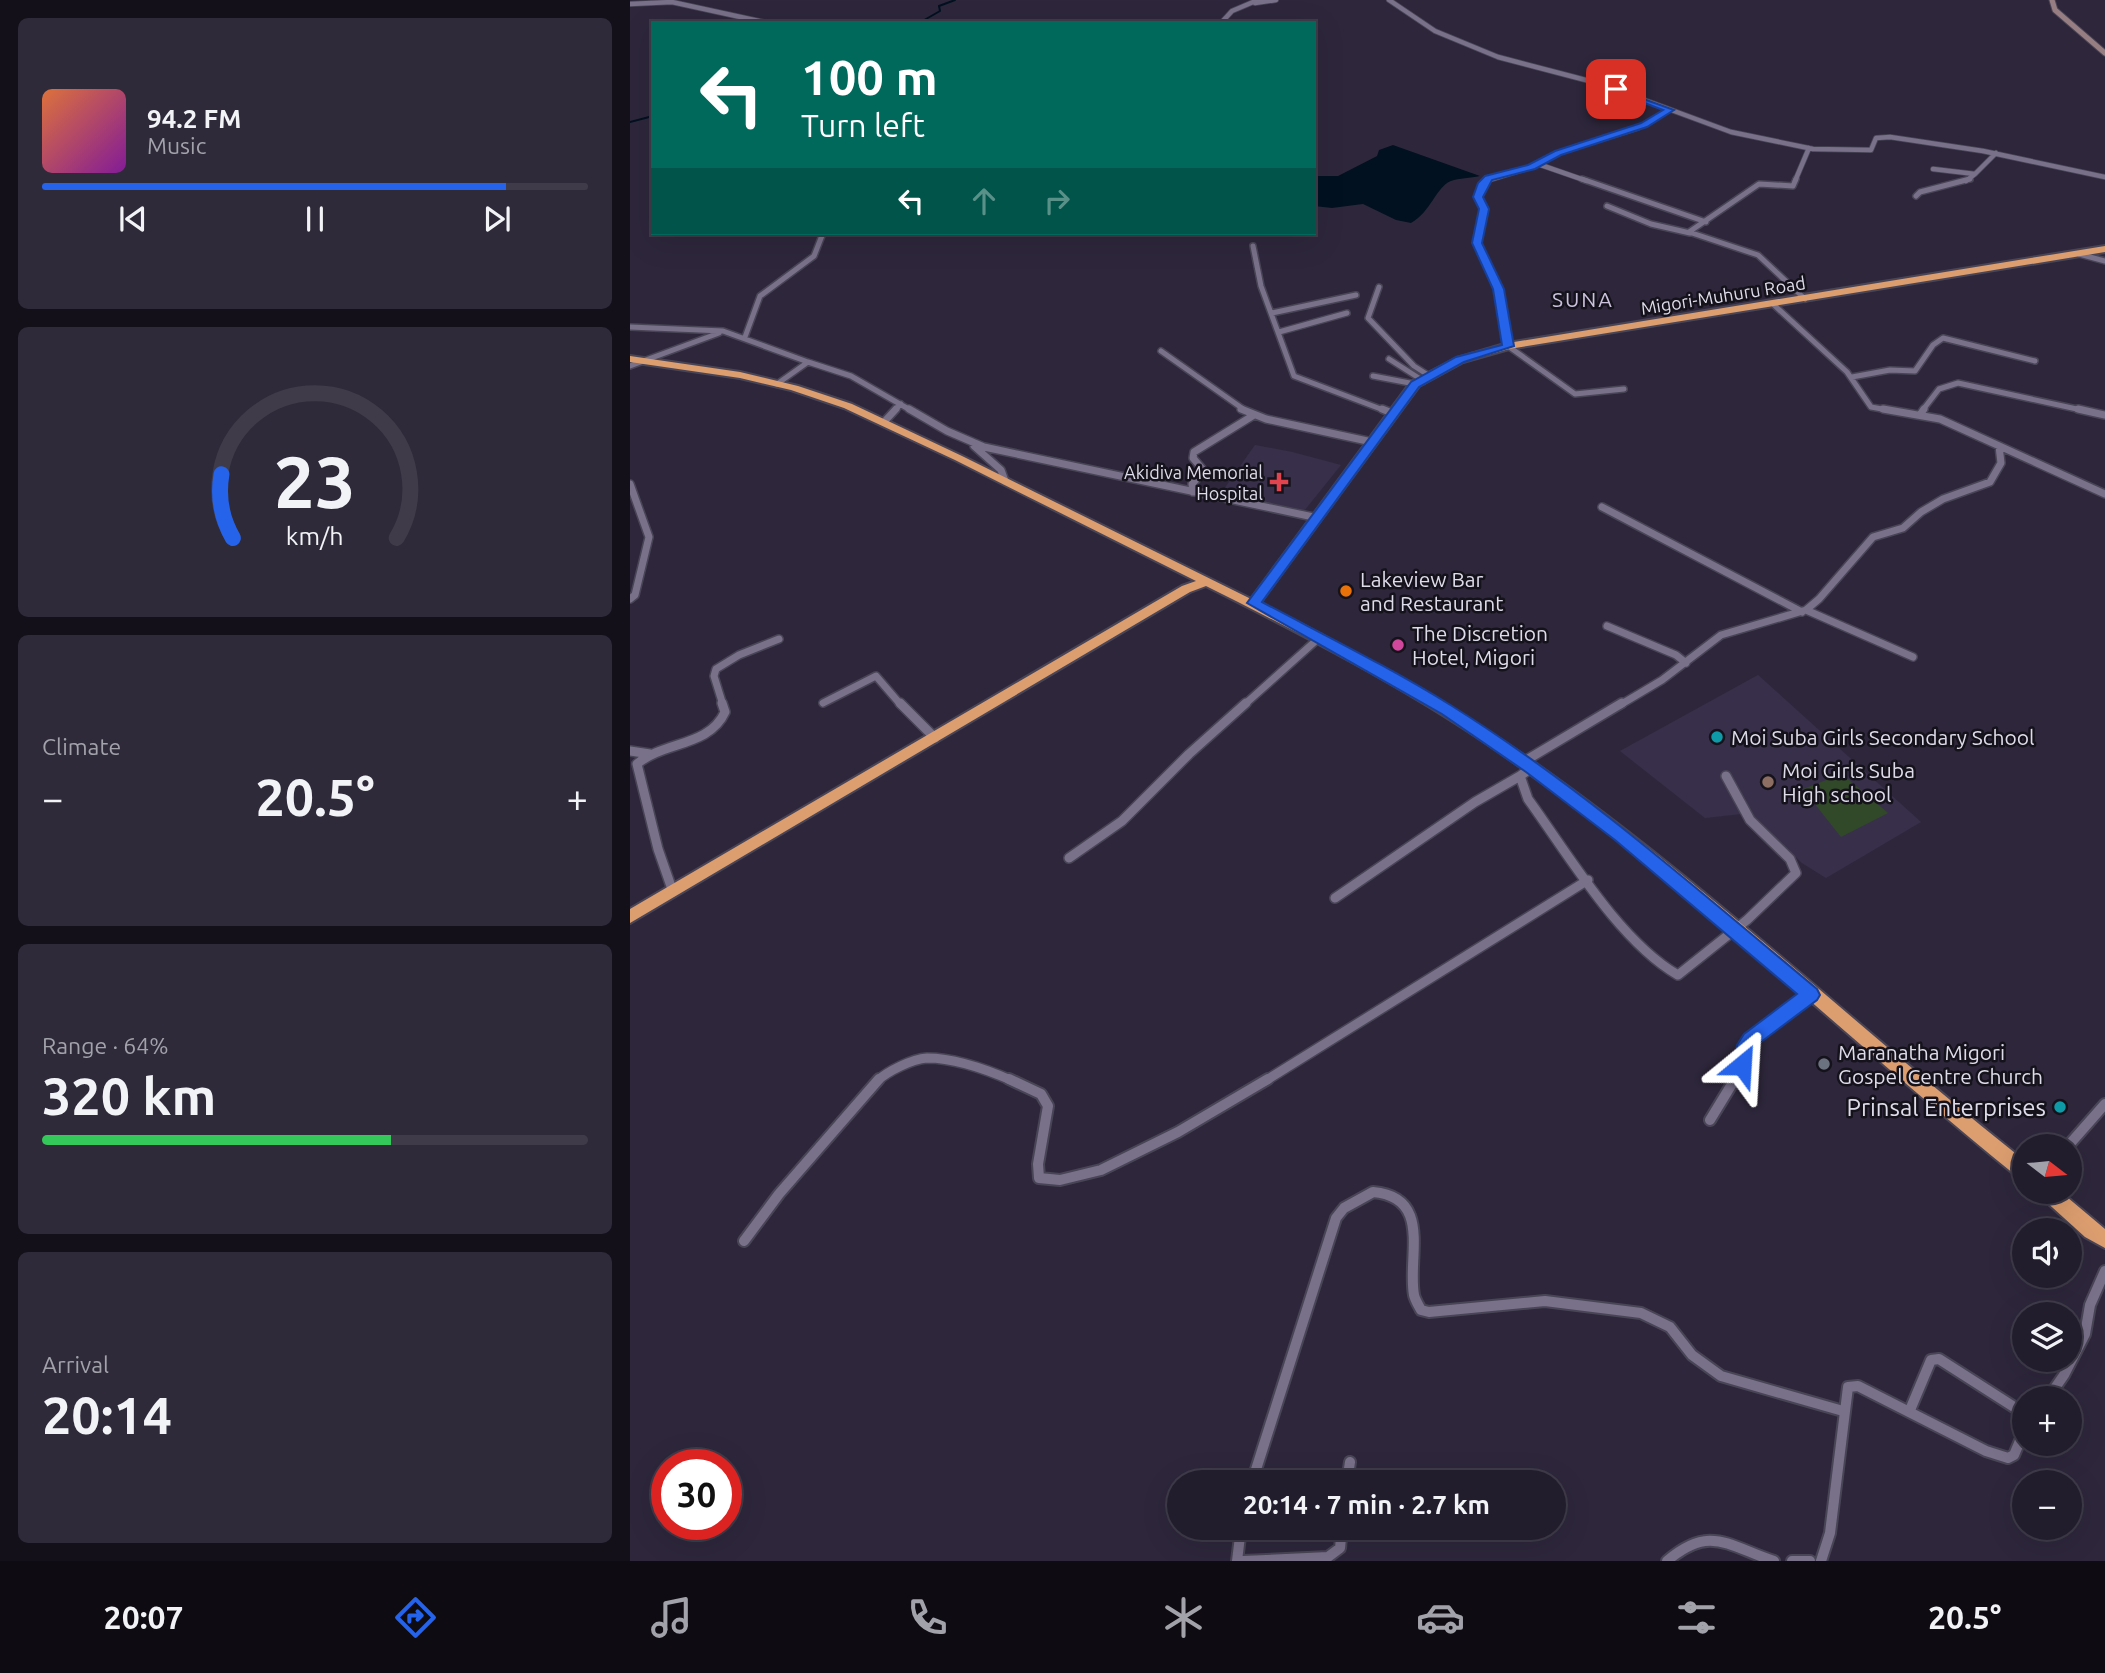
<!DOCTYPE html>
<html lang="en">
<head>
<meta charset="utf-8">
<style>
	body { margin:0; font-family:Ubuntu,sans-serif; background:#2e2a39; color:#f1f3f6; height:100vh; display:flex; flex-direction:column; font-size:26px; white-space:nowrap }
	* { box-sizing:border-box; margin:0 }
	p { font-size:23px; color:#a2a2aa }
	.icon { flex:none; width:38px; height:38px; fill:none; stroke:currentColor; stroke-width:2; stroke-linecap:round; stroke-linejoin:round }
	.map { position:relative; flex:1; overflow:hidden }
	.panel { display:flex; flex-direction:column; gap:18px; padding:18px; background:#131019; width:630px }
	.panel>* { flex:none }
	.top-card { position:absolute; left:21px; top:21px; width:665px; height:214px; border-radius:0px; box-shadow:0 7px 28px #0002,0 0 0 2px #3f3b49; background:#00695c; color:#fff; overflow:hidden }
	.needle { width:46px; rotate:106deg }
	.tools { position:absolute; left:1382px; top:1134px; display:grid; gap:14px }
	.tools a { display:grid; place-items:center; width:70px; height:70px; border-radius:50%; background:#221d2d; box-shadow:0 7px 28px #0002,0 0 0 2px #3f3b49; font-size:35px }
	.speed { position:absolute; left:21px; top:1449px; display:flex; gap:14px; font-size:35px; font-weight:700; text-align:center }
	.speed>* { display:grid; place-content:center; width:91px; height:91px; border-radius:50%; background:#221d2d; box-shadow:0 7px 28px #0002,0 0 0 2px #3f3b49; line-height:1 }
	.speed .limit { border:10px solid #d22; background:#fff; color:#111 }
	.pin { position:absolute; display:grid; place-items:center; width:60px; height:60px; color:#fff; margin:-30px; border-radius:14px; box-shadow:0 4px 10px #0006 }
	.me { position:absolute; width:77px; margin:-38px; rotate:27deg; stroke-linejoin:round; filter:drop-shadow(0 0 5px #0008) }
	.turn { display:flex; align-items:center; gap:24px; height:147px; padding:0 35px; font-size:32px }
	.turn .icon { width:91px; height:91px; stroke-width:2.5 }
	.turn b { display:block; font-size:49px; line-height:60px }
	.lanes { display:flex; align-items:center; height:66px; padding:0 35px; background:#0003; justify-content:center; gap:35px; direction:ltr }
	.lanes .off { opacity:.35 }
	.big { font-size:52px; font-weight:700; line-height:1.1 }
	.panel .card { flex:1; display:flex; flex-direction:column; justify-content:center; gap:10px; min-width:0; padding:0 24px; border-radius:10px; background:#2e2a39 }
	.panel .dial { align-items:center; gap:0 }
	.dial svg { height:182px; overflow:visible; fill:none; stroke:#3f3b49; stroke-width:7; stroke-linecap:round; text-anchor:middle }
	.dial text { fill:#f1f3f6; stroke:none }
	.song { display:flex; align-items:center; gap:21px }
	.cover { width:84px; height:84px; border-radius:10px; background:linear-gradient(135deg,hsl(20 70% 55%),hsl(290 70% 35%)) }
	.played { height:7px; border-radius:4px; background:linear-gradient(90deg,#2563eb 85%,#3f3b49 85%) }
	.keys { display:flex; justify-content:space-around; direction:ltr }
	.heat { display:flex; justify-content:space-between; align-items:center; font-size:38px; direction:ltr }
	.charge { height:10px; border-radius:5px; background:linear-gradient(90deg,#34c759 64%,#3f3b49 0) }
	.trip { position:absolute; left:537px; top:1470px; width:399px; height:70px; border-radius:35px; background:#221d2d; box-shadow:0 7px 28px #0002,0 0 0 2px #3f3b49; font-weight:700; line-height:70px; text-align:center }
	.tabs { display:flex; height:112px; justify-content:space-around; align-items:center; background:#0e0c12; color:#a2a2aa }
	.tabs .icon { width:49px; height:49px }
	.tabs .active { color:#2563eb }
	.tabs b { font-size:32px; color:#f1f3f6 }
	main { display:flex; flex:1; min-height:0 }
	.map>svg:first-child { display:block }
	.built { fill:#38304a }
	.green { fill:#314928 }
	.water { fill:#021120 }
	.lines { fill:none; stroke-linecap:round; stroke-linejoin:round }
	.stream { stroke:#021120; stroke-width:2 }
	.street-far4-casing { stroke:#4a4556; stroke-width:6 }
	.street-far3-casing { stroke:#4a4556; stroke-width:8 }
	.street-far2-casing { stroke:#4a4556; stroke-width:10 }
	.street-far1-casing { stroke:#4a4556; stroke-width:12 }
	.street-casing { stroke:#4a4556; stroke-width:14 }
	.secondary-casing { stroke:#4a4556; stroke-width:7 }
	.highway-casing { stroke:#4a4556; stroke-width:4 }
	.street-far4 { stroke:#79718a; stroke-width:4.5 }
	.street-far3 { stroke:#79718a; stroke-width:5 }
	.street-far2 { stroke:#79718a; stroke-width:7 }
	.street-far1 { stroke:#79718a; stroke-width:9 }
	.street { stroke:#79718a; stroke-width:10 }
	.secondary { stroke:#977e82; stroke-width:5 }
	.highway { fill:#dc9e6f; fill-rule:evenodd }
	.route { fill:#2563eb; stroke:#184099; stroke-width:2 }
	.health-dot { fill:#e0444e; stroke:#15121b; stroke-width:2.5 }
	.food-dot { fill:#e8710a; stroke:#15121b; stroke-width:2.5 }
	.hotel-dot { fill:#d1479c; stroke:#15121b; stroke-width:2.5 }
	.culture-dot { fill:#0f9aa8; stroke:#15121b; stroke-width:2.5 }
	.education-dot { fill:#8d6e63; stroke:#15121b; stroke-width:2.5 }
	.worship-dot { fill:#6b7280; stroke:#15121b; stroke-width:2.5 }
	.labels { text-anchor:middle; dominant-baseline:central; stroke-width:5; stroke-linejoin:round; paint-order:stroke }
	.far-street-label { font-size:18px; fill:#dfdce9; stroke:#15121b }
	.far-poi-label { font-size:18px; fill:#dfdce9; stroke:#15121b; text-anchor:end }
	.far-quarter-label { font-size:21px; letter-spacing:2px; fill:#cbc3de; stroke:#15121b }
	.poi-label { font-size:21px; fill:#dfdce9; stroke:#15121b; text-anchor:start }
	.near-poi-label { font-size:24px; fill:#dfdce9; stroke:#15121b; text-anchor:end }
</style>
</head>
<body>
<main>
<section class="panel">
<div class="card">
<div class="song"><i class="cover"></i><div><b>94.2 FM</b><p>Music</p></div></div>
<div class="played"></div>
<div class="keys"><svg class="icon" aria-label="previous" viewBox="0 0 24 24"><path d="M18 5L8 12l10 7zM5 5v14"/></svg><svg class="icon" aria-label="pause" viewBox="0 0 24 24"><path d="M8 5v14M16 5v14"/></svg><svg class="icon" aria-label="next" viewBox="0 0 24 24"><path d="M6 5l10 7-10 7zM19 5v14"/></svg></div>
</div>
<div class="card dial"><svg viewBox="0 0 100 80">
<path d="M14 69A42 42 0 1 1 86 69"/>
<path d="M14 69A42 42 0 0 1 9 41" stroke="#2563eb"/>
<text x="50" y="56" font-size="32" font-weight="700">23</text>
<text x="50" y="72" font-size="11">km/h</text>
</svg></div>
<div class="card"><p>Climate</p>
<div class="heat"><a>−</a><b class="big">20.5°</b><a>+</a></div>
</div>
<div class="card"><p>Range · 64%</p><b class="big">320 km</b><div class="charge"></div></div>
<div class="card"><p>Arrival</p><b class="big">20:14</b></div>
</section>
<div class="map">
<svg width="1475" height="1561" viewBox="0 0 1475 1561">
	<rect width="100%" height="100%" fill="#2e273c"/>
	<!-- built -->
	<path class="built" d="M625 445 662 452 711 465 674 511 592 492Z
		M1128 675 1291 822 1196 878 1172 863 1120 813 1075 818 990 751Z"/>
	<!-- green -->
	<path class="green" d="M1212 774 1258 813 1211 837 1173 789Z"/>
	<!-- water -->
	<path class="water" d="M763 145 850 176C841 178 829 178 821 181 806 187 801 212 781 223L766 220 733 204 702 208 684 206V176H708L747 156 749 150Z"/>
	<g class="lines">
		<!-- stream -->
		<path class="stream" d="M289 23 310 11 309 6 325 0
			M0 122 23 116"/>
		<!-- street-far4 casing -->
		<g class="street-far4-casing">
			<path id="street-far4" d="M759 0 805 31 868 57 971 84 1101 132 1183 149 1241 150 1246 138 1260 137 1353 151 1475 177
				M625 3 646 0
				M0 4 42 2 138 23
				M591 23 602 11 628 0
				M908 164 957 181
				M1303 169 1345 174 1366 153
				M856 181 898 168 928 153 1008 128 1040 110
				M1165 181 1179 148
				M1336 181 1345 174"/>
		</g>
		<!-- street-far3 casing -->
		<g class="street-far3-casing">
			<path id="street-far3" d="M858 179 853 183 848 197 854 209 847 243 868 289 878 346 945 394 994 389
				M952 179 1076 222
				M1166 179 1163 186 1129 184 1059 232 1128 255 1175 299
				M1286 196 1290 192 1340 179
				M977 206 1021 224 1060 233
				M623 246 631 286 664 376 756 411
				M1449 254 1475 261
				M749 287 738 318 784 366 798 375
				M1144 305 1217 372 1241 407 1263 411
				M642 313 726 295
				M0 327 93 331 178 362 147 384
				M649 332 717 313
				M115 337 130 296 184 256 193 233
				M531 351 616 411
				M759 359 792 380
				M178 362 221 376 282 411
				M0 366 89 333
				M743 376 785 384
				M1222 377 1260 370 1285 371 1303 345 1313 338 1405 361
				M264 411 271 404
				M1292 411 1309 389 1328 383 1456 411"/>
		</g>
		<!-- street-far2 casing -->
		<g class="street-far2-casing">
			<path id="street-far2" d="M279 409 317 431 354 447 688 518
				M611 409 636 419 742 442
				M752 409 762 413
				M1253 409 1310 419 1475 494
				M1448 409 1475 415
				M1290 415 1294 409
				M254 422 266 409
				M344 446 371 470 375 481
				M0 484 19 537 5 595 0 599
				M563 492 562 484 574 471 563 458 564 452 624 415
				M972 507 1172 612
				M1176 610 1283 657
				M977 626 1046 655 1056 663
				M193 703 246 676 271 705
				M93 705 84 676 86 669 109 655 149 639
				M614 705 690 637
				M990 705 1032 680 1091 635 1176 610 1189 599 1243 537 1273 528 1291 512 1313 499 1360 482 1371 463 1369 446"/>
		</g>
		<!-- street-far1 casing -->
		<g class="street-far1-casing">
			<path id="street-far1" d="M270 703 305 738
				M0 751 20 754
				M893 762 992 703
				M901 768 890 776 898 799C938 854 989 941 1048 975L1117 920 1166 873 1160 859 1120 820 1096 776
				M439 858 492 821 559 754 616 703
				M43 892 28 849 7 764C34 741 79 747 95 712L92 703
				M705 898 845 802 890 776
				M247 1081C258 1071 282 1059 297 1058 325 1058 358 1070 383 1081
				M635 1081 958 880
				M1103 1081 1109 1072 1116 1045 1181 994"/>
		</g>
		<!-- street casing -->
		<g class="street-casing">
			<path id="street" d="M379 1079 411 1094 418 1106 408 1164 409 1178 430 1180 471 1170 548 1132 638 1079
				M1080 1120 1105 1079
				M1438 1146 1475 1104
				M114 1241 149 1194 249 1079
				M1418 1398 1434 1375 1455 1334 1460 1305 1475 1271
				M1280 1410 1301 1360 1309 1359 1395 1414
				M622 1482 706 1218 714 1208 743 1192C803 1197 777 1258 784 1295 785 1300 789 1306 791 1310L799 1312 915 1301 1011 1313 1040 1327 1062 1355 1091 1376 1213 1411
				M717 1482 720 1462
				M607 1561 611 1528
				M613 1561 698 1557 710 1548 712 1528
				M1037 1561C1080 1524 1098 1546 1144 1561
				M1162 1561H1180
				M1191 1561 1200 1533 1218 1387 1228 1386 1356 1451 1378 1458 1384 1455 1395 1429"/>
		</g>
		<!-- secondary casing -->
		<g class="secondary-casing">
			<path id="secondary" d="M1422 0 1425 10 1475 53"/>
		</g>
		<!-- highway casing -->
		<g class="highway-casing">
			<path id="highway" d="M1475 246V252L879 349 833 362 789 386 630 603C725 651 818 702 905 763 1077 884 1230 1030 1395 1161V1180L1389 1178C1223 1044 1069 895 896 771 796 698 686 641 576 586L560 592 0 923V909L552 586 566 581 325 460 214 408 161 390 110 378 0 362V356L110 372 168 386 222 404 332 456 621 599 781 382 827 358 878 343Z
				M1409 1192H1431L1475 1229V1248L1455 1237 1412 1198Z"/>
		</g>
		<!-- street-far4 -->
		<use href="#street-far4" class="street-far4"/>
		<!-- street-far3 -->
		<use href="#street-far3" class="street-far3"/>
		<!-- street-far2 -->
		<use href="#street-far2" class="street-far2"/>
		<!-- street-far1 -->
		<use href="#street-far1" class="street-far1"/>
		<!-- street -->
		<use href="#street" class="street"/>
		<!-- secondary -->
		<use href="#secondary" class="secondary"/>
		<!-- highway -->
		<use href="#highway" class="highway"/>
	</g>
	<!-- route -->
	<path class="route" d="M983 88 1044 110 1017 127 931 155 905 169 862 180 853 197 859 209 852 243 874 289 884 346 834 362 789 387 632 602C696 636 761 668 822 706 953 788 1069 891 1187 989L1190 995 1187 1000 1127 1045 1119 1070 1112 1073 1105 1070 1102 1065 1107 1045 1114 1034 1167 994 985 840 896 772 812 714 617 603 781 382 826 357 872 345 863 289 842 243 849 209 843 197 848 183 855 176 898 165 925 151 1011 123 1033 110 983 91Z"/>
	<!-- markers -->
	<path class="health-dot" d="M645.5 471.5h7v7h7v7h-7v7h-7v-7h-7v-7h7z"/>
	<circle class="food-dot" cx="716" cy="591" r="7"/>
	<circle class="hotel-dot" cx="768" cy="645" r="7"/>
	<g class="culture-dot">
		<circle cx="1087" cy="737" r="7"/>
		<circle cx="1430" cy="1107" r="7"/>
	</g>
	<circle class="education-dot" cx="1138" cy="782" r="7"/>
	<circle class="worship-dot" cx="1194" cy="1064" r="7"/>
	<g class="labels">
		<!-- far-street labels -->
		<g class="far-street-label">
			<text transform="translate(1093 295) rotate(-9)">Migori-Muhuru Road</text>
		</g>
		<!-- far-poi labels -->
		<g class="far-poi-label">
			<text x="633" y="472">Akidiva Memorial<tspan x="633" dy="21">Hospital</tspan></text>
		</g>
		<!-- far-quarter labels -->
		<g class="far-quarter-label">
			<text x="953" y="299">SUNA</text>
		</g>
		<!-- poi labels -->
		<g class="poi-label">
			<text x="730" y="579">Lakeview Bar<tspan x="730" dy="24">and Restaurant</tspan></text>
			<text x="782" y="633">The Discretion<tspan x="782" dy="24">Hotel, Migori</tspan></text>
			<text x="1101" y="737">Moi Suba Girls Secondary School</text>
			<text x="1152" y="770">Moi Girls Suba<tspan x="1152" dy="24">High school</tspan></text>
			<text x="1208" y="1052">Maranatha Migori<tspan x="1208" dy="24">Gospel Centre Church</tspan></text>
		</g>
		<!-- near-poi labels -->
		<g class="near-poi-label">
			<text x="1416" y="1107">Prinsal Enterprises</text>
		</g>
	</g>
</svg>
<div class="tools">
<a><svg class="needle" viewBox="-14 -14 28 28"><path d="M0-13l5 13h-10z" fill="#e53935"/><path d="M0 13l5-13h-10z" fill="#a2a2aa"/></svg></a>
<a><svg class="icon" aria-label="sound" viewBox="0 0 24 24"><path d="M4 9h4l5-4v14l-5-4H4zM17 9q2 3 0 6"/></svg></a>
<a><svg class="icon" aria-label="layers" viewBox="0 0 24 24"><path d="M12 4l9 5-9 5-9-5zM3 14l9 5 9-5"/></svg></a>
<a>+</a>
<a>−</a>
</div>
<div class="speed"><div class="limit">30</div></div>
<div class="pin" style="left:986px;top:89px;background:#d93025"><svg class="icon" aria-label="arrive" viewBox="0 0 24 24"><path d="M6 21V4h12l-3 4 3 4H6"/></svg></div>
<svg class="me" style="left:1112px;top:1065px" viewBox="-20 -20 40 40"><path d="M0-17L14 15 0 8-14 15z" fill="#2563eb" stroke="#fff" stroke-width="4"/></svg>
<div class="trip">20:14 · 7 min · 2.7 km</div>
<div class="top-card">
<div class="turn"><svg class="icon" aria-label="left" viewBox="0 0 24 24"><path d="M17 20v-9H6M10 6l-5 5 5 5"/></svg><div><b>100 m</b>Turn left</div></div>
<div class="lanes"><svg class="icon" aria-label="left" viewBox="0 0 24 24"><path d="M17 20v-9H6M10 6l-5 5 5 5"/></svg><svg class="icon off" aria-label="ahead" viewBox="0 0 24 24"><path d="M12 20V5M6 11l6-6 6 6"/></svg><svg class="icon off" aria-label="right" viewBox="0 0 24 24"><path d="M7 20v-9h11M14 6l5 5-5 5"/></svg></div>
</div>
</div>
</main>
<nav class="tabs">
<b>20:07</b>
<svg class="icon active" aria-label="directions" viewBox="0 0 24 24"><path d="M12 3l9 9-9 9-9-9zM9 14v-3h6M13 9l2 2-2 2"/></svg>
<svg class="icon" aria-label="music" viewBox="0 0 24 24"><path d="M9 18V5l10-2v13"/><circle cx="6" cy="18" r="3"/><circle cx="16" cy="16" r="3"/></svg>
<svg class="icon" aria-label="phone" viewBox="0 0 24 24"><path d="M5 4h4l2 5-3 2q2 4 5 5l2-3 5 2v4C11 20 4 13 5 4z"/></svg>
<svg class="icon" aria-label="climate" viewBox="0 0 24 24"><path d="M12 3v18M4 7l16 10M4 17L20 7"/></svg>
<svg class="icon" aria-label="car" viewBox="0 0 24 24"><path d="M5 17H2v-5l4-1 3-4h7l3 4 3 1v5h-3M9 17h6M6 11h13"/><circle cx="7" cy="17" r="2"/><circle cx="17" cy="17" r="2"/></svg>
<svg class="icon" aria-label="filters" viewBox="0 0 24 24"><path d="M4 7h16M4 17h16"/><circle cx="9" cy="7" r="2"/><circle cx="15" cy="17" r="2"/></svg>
<b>20.5°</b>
</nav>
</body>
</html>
